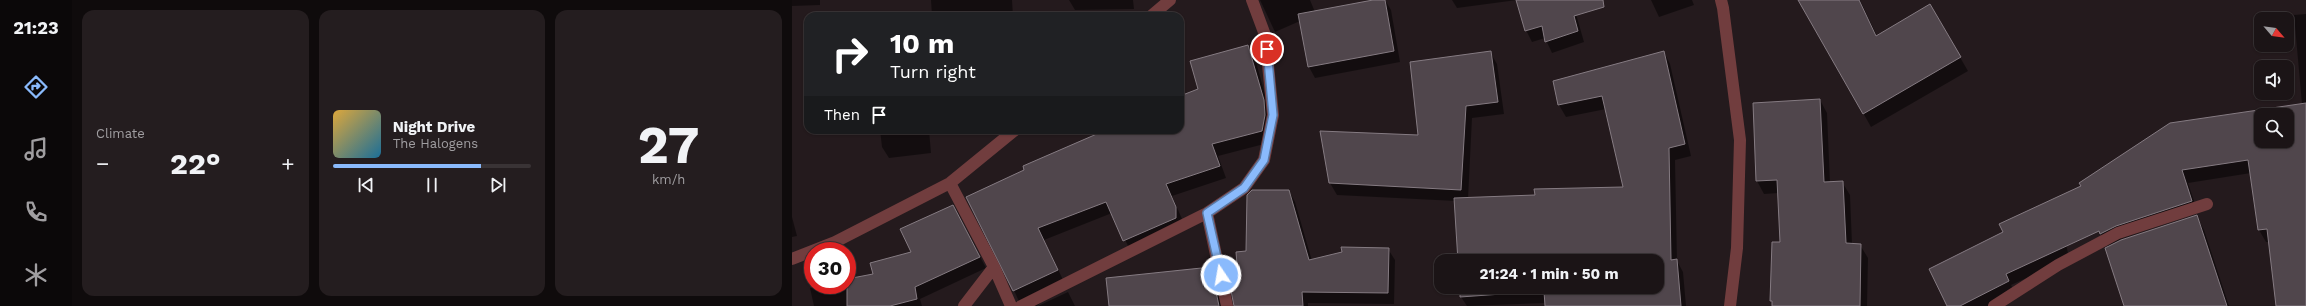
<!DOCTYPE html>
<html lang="en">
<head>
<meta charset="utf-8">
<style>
	body { margin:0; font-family:"Work Sans",sans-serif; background:#241d1f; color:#f1f3f6; height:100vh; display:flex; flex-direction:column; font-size:15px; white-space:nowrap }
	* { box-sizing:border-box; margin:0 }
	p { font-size:13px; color:#a09ea1 }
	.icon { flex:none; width:22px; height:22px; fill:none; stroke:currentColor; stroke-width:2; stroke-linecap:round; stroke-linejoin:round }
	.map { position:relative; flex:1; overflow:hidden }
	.details { display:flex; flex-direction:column; gap:10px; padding:10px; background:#0f0b0c; width:720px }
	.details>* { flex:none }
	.hud { position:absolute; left:12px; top:12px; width:380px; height:122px; border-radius:12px; box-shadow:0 1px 3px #0004,0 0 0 1px #393335; background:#202124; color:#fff; overflow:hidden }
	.needle { width:26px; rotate:118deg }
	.tools { position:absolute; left:1462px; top:12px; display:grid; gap:8px }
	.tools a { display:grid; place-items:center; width:40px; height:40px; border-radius:8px; background:#1b1416; box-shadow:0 1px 3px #0004,0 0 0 1px #393335; font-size:20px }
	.speed { position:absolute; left:12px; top:242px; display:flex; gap:8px; font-size:20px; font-weight:700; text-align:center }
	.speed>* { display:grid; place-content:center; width:52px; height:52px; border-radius:50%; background:#1b1416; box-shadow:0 1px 3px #0004,0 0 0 1px #393335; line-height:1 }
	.speed .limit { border:6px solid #d22; background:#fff; color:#111 }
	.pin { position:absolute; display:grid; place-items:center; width:34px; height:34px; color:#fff; margin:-17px; border:2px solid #fff; border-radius:50%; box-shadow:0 1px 4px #0007 }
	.me { position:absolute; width:44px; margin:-22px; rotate:348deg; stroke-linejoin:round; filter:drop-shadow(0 0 3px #0008) }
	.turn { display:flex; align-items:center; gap:14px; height:84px; padding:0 20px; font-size:18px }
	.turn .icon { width:52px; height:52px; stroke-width:2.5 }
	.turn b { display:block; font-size:28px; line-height:34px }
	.then { display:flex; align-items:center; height:38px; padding:0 20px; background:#0003; gap:8px; font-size:15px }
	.big { font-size:30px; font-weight:700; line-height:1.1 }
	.details .card { flex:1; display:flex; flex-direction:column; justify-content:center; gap:6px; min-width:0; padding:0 14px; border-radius:12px; background:#241d1f }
	.details .dial { align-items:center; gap:0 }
	.dial b { font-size:52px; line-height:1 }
	.song { display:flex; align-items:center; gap:12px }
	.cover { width:48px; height:48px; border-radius:6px; background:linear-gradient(135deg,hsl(40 70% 55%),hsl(200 70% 35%)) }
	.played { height:4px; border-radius:2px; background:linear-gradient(90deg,#8abafc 75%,#393335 75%) }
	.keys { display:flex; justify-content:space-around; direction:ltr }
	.heat { display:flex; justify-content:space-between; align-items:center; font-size:22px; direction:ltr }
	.details .tiles { flex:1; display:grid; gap:10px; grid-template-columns:repeat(3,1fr) }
	.trip { position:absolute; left:642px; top:254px; width:230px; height:40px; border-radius:12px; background:#1b1416; box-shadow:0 1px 3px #0004,0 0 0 1px #393335; font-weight:700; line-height:40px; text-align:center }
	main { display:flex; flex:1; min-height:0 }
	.dock { display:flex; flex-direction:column; width:72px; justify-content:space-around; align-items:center; background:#0b0809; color:#a09ea1 }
	.dock .icon { width:28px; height:28px }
	.dock .current { color:#8abafc }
	.dock b { font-size:18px; color:#f1f3f6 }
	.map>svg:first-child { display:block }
	.shadow { fill:#0007; fill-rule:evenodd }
	.building { fill:#50464c; stroke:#857b82; fill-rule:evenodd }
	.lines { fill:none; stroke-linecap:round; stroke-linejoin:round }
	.street { stroke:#713d3e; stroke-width:12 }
	.route-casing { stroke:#5a79a4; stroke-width:10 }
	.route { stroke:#8abafc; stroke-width:7 }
</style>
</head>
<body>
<main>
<nav class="dock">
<b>21:23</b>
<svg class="icon current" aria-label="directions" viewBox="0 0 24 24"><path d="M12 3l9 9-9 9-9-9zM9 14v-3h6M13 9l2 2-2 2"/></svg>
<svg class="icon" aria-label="music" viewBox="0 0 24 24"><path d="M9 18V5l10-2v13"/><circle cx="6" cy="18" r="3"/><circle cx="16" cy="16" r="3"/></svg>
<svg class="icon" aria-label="phone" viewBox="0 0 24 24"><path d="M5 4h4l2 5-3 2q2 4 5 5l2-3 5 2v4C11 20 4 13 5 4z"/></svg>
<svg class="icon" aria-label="climate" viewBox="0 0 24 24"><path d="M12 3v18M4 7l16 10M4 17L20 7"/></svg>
</nav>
<section class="details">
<div class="tiles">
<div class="card"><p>Climate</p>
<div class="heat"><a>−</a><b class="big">22°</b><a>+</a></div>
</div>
<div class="card">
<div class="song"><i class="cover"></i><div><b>Night Drive</b><p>The Halogens</p></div></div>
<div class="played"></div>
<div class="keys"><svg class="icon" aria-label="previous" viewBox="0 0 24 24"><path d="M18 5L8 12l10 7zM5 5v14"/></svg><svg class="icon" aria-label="pause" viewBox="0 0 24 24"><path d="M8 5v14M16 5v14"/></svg><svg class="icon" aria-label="next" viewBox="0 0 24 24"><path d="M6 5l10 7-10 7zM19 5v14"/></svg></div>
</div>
<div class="card dial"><b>27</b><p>km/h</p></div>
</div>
</section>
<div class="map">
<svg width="1514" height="306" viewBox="0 0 1514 306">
	<rect width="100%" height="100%" fill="#241a1d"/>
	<!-- shadow -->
	<path class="shadow" d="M0 0H28V5L0 6Z
		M139 0H220L221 16H140Z
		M277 0H341L342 9 283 10Z
		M468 0H518L523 12 593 0 599 10 608 62 523 78 517 67 508 21 483 32Z
		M660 0H780L792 42 760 53 753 38 740 42 734 30 725 0 665 8Z
		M859 0H900L902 5 867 17Z
		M1008 0H1068L1085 36 1138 6 1176 71 1079 127Z
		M1514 14V306H1485L1477 242H1474L1467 230 1459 173 1396 183 1406 213 1331 238 1316 246 1309 234 1292 181 1379 124 1510 104 1502 15ZM1469 115H1495V141H1469Z
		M456 46 463 58 478 113 476 143 426 156 434 178 380 196 390 219 339 252 320 213 252 240 272 282 245 306H229L210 263 318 130H388V97L407 90Z
		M698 52 705 64 712 114 680 118 676 199 745 196 833 188 814 109 774 117 767 105 762 82 872 52 878 64 899 156 883 160 885 261 891 272 894 306H754V303L675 306 669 297V287H865V261H667L664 201 545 195 538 183 529 133 627 136Z
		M1028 100 1035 113 1038 183 1050 182 1058 195 1060 244 1068 245 1076 258 1075 306H981L979 300 989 243 987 193 972 194 965 181 962 104Z
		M88 130H137L139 153 97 158 90 147Z
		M497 191 503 202 520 261 596 249 603 260 602 304 516 303V306H443L446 265Z
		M1268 211 1277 259 1219 285 1223 293 1197 306H1156L1212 232Z
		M1404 216 1412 230 1437 306H1333Z
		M0 217 5 236 0 237Z
		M167 217 194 268 128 299 130 306H22L18 288 32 285H55V280L82 274 120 253Z
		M418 268 425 279 431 306H318Z
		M276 292 283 306H246Z"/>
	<!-- building -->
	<path class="building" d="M581 0H593L602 51 516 67 506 14Z
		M724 0H811L812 7 782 16 786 31 753 42 750 26 733 31Z
		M1006 0H1067L1084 36 1138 4 1169 57 1071 114Z
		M456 45 472 100 473 115 470 131 420 144 428 166 374 184 384 207V218L331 241 314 202 246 228 266 270 221 291 174 197 232 170 231 166 314 130H388V96L406 89 398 61Z
		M699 51 706 102 674 106 669 190 537 183 528 131 626 135 618 62Z
		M872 51 893 144 877 148 879 260 885 259 889 306H753L752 291 668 297V287H865V261H666L662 198 743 195 742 189 831 187 810 96 766 105 761 81Z
		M1028 99 1032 182 1051 181 1054 243 1069 244 1068 306H980V301H978L980 242H988L985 180 964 181 961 103Z
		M1514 103V306H1484L1475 229 1466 230 1456 160 1390 170 1400 201 1324 226 1308 234 1307 231 1214 274 1217 281 1168 306H1155L1137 269 1211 232 1207 224 1289 186 1287 183 1378 123ZM1469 115H1495V141H1469Z
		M460 190H497L517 260 550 252 549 247 597 248 596 293 510 292 511 306H442L434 265 445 264 444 252 454 251 455 195Z
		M161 205 188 257 123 287 125 299 98 306H55V279L81 274 78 263 119 252 108 229Z
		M1405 215 1435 306H1332L1313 248 1329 240Z
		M419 267 427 306H317L314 278Z"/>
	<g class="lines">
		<!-- street -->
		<path class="street" d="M929 0 931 8 948 140 945 248 938 306
			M359 16 378 0
			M158 183 202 267 219 306
			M415 213 435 306
			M0 259 43 242 158 183 223 130
			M172 306 202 267
			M229 306 415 213 452 188 472 160 481 115 473 35 460 0
			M1202 306 1266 265 1326 233 1415 204"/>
	</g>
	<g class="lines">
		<!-- route casing -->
		<g class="route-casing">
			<path id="route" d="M429 275 415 213 452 188 472 160 481 115 475 49"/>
		</g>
		<!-- route -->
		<use href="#route" class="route"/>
	</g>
</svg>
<div class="tools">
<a><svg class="needle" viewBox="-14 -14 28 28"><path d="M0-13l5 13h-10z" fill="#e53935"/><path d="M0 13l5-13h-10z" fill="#a09ea1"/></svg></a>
<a><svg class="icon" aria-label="sound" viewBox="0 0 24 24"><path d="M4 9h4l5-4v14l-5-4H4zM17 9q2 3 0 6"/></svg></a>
<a><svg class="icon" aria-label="search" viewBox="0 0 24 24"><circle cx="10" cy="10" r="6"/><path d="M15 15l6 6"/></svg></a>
</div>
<div class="speed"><div class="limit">30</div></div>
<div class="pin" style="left:475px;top:49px;background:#d93025"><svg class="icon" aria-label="arrive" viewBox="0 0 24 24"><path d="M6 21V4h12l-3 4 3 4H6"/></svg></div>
<svg class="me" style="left:429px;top:275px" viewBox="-20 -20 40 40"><circle r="17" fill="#8abafc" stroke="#fff" stroke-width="3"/><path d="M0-11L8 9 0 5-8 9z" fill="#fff"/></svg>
<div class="trip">21:24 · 1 min · 50 m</div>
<div class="hud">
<div class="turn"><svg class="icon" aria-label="right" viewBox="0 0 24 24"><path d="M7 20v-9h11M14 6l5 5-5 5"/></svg><div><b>10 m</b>Turn right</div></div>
<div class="then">Then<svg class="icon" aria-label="arrive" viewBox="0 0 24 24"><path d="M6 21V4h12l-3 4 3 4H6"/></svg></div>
</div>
</div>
</main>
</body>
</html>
